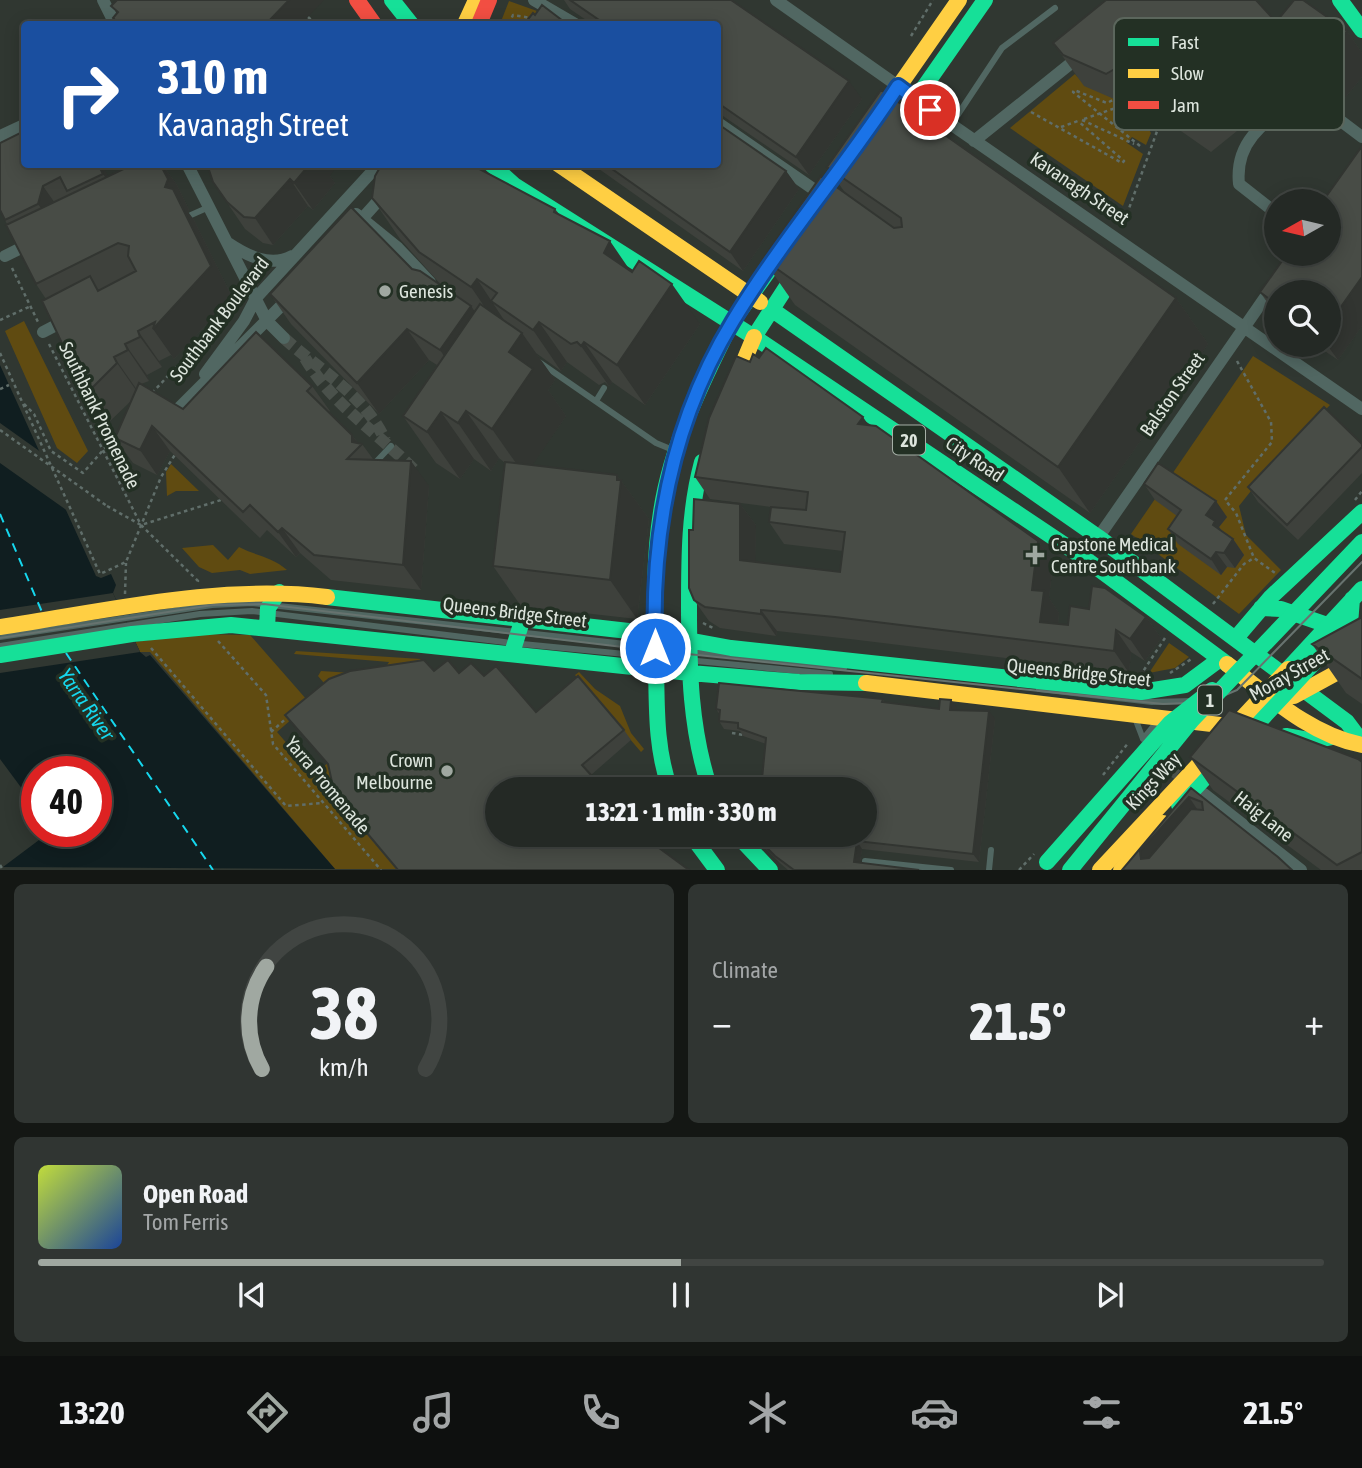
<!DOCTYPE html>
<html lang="en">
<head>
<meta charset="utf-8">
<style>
	body { margin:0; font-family:"Asap Condensed",sans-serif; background:#303532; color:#f1f3f6; height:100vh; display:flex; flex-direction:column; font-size:26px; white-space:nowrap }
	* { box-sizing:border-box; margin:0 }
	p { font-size:23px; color:#a3a6a7 }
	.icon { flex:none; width:38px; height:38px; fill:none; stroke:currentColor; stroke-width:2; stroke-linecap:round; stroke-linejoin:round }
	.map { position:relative; height:870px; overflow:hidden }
	.details { display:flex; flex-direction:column; gap:14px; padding:14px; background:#141714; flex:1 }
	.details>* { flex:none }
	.hud { position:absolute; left:21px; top:21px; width:700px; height:147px; border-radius:7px; box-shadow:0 4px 18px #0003,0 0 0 2px #414542; background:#1a4fa0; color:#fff; overflow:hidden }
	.needle { width:46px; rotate:262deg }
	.tools { position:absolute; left:1264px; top:189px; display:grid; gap:14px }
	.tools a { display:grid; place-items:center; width:77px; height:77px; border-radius:50%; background:#242925; box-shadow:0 4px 18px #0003,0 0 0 2px #414542; font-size:35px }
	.speed { position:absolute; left:21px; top:756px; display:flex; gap:14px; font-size:35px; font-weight:700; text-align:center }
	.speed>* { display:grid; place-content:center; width:91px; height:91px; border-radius:50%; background:#242925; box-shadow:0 4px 18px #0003,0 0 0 2px #414542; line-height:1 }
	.speed .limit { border:10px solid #d22; background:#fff; color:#111 }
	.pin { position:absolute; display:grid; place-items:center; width:60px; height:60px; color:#fff; margin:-30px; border:4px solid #fff; border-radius:50%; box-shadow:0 2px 7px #0007 }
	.me { position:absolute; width:77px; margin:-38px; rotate:0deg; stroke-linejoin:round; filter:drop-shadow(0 0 5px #0008) }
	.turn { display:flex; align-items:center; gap:24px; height:147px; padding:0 21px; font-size:32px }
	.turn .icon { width:91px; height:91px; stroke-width:2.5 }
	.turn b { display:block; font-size:49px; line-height:60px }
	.big { font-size:52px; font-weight:800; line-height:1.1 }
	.details .tile { flex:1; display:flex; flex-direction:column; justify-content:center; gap:10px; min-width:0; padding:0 24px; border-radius:10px; background:#303532 }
	.details .dial { align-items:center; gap:0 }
	.dial svg { height:182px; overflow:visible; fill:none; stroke:#414542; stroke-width:7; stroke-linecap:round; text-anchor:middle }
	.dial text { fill:#f1f3f6; stroke:none }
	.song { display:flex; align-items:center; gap:21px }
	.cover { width:84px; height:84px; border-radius:10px; background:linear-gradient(135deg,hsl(70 70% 55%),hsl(220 70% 35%)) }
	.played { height:7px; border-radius:4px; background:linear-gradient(90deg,#a0a8a1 50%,#414542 50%) }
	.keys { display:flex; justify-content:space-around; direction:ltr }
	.heat { display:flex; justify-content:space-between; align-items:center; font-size:38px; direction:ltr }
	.details .tiles { flex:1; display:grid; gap:14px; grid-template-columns:1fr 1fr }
	.tile:last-child { grid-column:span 2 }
	.trip { position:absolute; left:485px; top:777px; width:392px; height:70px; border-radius:35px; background:#242925; box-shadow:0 4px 18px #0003,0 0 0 2px #414542; font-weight:800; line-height:70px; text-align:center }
	.dock { display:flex; height:112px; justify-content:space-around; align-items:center; background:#0e100f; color:#a3a6a7 }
	.dock .icon { width:49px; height:49px }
	.dock .active { color:#a0a8a1 }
	.dock b { font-size:32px; color:#f1f3f6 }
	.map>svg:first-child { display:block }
	.green { fill:#604b11 }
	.water { fill:#101e20 }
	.pier { fill:#303731 }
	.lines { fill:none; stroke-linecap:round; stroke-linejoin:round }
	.ferry { stroke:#16d7ed; stroke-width:2; stroke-dasharray:9 7; stroke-linecap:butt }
	.street-tunnel { stroke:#4a514b; stroke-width:12; stroke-dasharray:12 6; stroke-linecap:butt }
	.path { stroke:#606e6a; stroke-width:2.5; stroke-dasharray:3.5 3.5; stroke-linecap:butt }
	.lane { stroke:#516762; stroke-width:6 }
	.street { stroke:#516762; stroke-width:12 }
	.fast { stroke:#16e098; stroke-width:16 }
	.slow { stroke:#ffcf43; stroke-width:16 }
	.jam { stroke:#f24e42; stroke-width:16 }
	.tram { stroke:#67736f; stroke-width:2 }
	.path-bridge { stroke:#606e6a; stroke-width:2.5; stroke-dasharray:3.5 3.5; stroke-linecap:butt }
	.fast-bridge { stroke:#16e098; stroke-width:16 }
	.slow-bridge { stroke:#ffcf43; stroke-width:16 }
	.wall { fill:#3e413c }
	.shaded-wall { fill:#323531 }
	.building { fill:#484c46; stroke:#323531; stroke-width:2; fill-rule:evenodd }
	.route-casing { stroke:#114b97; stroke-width:18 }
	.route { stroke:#1a73e8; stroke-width:12 }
	.poi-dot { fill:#a0a8a1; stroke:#233024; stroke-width:2.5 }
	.labels { text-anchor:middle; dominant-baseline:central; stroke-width:7; stroke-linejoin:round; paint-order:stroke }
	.shield { fill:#233024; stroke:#a5afa6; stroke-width:2 }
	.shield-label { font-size:18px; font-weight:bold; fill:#dde5dd }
	.street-label { font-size:19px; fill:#dde5dd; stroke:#233024 }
	.poi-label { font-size:19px; fill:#dde5dd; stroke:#233024; text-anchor:start }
	.water-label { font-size:21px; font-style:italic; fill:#16d7ed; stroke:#233024 }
	.key { fill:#233024; stroke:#5b665c; stroke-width:2 }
	.key-label { font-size:19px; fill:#dde5dd }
</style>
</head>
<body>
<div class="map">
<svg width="1362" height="870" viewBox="0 0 1362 870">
	<rect width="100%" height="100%" fill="#303731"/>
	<!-- green -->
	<path class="green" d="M509 1 537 11 531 24H500Z
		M1075 74C1090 92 1111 93 1129 106 1139 113 1145 123 1151 133L1146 145 1132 137 1127 143 1143 154 1123 206 1010 128Z
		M24 321 88 451 77 463 57 448 5 331Z
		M1253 356 1330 405 1274 462 1239 506 1246 535 1281 570 1239 614 1131 534Z
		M171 464 199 491H176L167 496 166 472Z
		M213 545 228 560 239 547C256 556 273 557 287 570L250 574 240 570 212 573 199 567 182 548Z
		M194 634 250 635 307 700 301 711 277 732 314 775 337 755 341 802 397 869H335L150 652H140L135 642Z
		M1169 643 1189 657 1175 668 1149 673Z
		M296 651 421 659 406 672 329 689 318 676 321 671 368 674 383 672 389 662 294 654Z
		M579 672 595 689 620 706 631 733 644 749 641 752 575 675Z"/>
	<!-- water -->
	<path class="water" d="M0 365 96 576 101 578 111 574 116 585 113 593 140 652 146 657 150 655 335 869 3 867 51 831H96V772H37V809L0 759Z"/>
	<!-- pier -->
	<path class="pier" d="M0 423 45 455 72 514 0 463Z
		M113 593 140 652 0 673V610Z"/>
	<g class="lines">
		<!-- ferry -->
		<path class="ferry" d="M0 514 42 612
			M66 653 213 870"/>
		<!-- street-tunnel -->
		<path class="street-tunnel" d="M284 338C319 370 365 395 385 440
			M305 358C333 406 379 433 416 472
			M1139 746 1190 783"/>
		<!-- path -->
		<path class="path" d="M308 17 316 24
			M509 24 513 15 531 18
			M911 36 933 0
			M1132 109 1150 97
			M1031 112 1122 163 1124 161 1078 121
			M1084 119 1124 105
			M1082 120 1134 144
			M1061 127 1078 121
			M1140 146 1073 92 1074 90 1107 103 1113 100 1161 122
			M1127 214 1164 112
			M12 268 38 322
			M0 320 31 306
			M49 344 141 525 198 581 195 583
			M0 353 100 574 126 562 161 477 176 453
			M1237 361 1271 422 1272 442 1225 500 1236 513 1254 558 1275 573
			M0 389 9 385
			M152 393 199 343 211 346
			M24 404 34 414 51 451 83 473 118 433
			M1355 500 1362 491
			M107 506 141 525 221 500
			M125 594 126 563
			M1213 604 1244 564 1254 558
			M703 623 715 629
			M218 641 266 695 273 744 381 870
			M151 648 286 806 323 803
			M1170 673 1193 658
			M1140 676 1165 638
			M271 732 290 715
			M732 733 744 735
			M1103 775 1129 742
			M0 865 3 870
			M1019 870 1034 854"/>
		<!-- lane -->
		<path class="lane" d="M951 125 1002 48 1055 8
			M191 215 209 207
			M539 362 656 443 673 450
			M596 401 604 388
			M374 464 391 446
			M0 637 212 605 252 603 844 668
			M0 646 200 614 252 611 512 643 830 674
			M1039 689 1152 702 1192 701
			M1135 718 1143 739
			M1143 739 1159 719
			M865 861 951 870
			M989 870 991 850"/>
		<!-- street -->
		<path class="street" d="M103 0 115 24
			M534 0 575 24
			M776 0 898 86
			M916 100 1362 409
			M718 123 822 195
			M0 136 24 125
			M974 141 1080 56
			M187 164 267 321 284 338
			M1276 213 1239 184C1234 136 1272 118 1305 94L1362 137
			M356 214 398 248 430 282
			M352 230 387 191
			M228 243C246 255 270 268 292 256
			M5 256 33 242
			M43 332 68 319
			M205 374 244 321 256 298 379 164
			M179 408 290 297
			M1084 558 1273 286
			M1204 794 1301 870"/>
		<!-- fast -->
		<path class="fast" d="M392 0 411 24
			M1340 0 1362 30
			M892 133 985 0
			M491 164 514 185 754 337 800 266
			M771 309 1098 537 1347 722 1362 742
			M732 322 787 245
			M754 337 1084 558 1227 664
			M702 462C689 510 689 558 689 607 689 669 690 729 710 789
			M327 597 655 634 731 648 1141 692 1185 685 1220 659
			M1261 608 1281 609 1362 637
			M267 628 268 608 279 592
			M1236 638 1271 597 1362 512
			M512 653 523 618
			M0 655 132 634 231 625 690 673 799 682 866 683
			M1286 736 1314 741 1332 737
			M670 789C655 747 657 705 656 662 655 612 653 562 661 512 671 445 702 382 732 322
			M691 835 717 870
			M737 835 770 870"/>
		<!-- slow -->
		<path class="slow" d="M465 24 476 0
			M876 119 959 0
			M558 164 760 302
			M736 380 754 337
			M0 627C108 611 218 584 327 597
			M1227 664C1268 695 1310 735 1362 745
			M866 683 1237 727
			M1294 696 1362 659
			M1121 870 1163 823"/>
		<!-- jam -->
		<path class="jam" d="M357 0 374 24
			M479 24 489 0"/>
		<!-- tram -->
		<path class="tram" d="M0 638 213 605 264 604 631 648 1163 704 1209 702 1237 690 1362 562"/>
		<!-- path-bridge -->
		<path class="path-bridge" d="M0 430 107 506"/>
		<!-- fast-bridge -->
		<path class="fast-bridge" d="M1288 669 1362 589
			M1245 737 1350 624 1352 599
			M1179 805 1219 763
			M1047 862 1170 723 1212 690
			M1070 870 1192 720 1362 542"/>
		<!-- slow-bridge -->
		<path class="slow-bridge" d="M1100 870 1288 669"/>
	</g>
	<!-- wall -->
	<path class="wall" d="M564 0H731L862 99 809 175 723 116 718 117V24H592L570 9Z
		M1276 22 1347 31 1362 53V77L1340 104 1312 84 1300 87 1282 99 1279 97 1211 152 1168 122 1154 102 1153 103 1147 95 1128 105 1084 86 1053 43Z
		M0 143 102 164 108 177 134 164H162L177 185 189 210 188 212 194 220 232 297 174 359 171 355 159 361 162 367 147 375 149 381 141 384 183 409 312 386 330 411 329 412 352 435 358 443 362 444 373 459 429 486 421 590 331 580 300 553 296 557 267 530 260 538 170 451 157 475 133 463 115 438 132 400 107 424 86 394 46 299 36 284 5 220Z
		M1362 146V326L1338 360 1316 345H1328V292H1276V315L1260 292Z
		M592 164H718L786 171 799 189 743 271Z
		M827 167 1176 298 1208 344 1090 513 795 305 763 259 846 194Z
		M330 176 335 183 313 210 308 206 273 245 263 243 245 229 213 182Z
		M372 198 555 209 560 215 631 272 700 324 645 405 612 382 609 386 605 382 599 385 567 362 561 371 536 353 555 380 548 390 566 416 532 465 617 475 649 519 637 619 521 606 493 566 505 463 499 458 491 471 474 459 460 479 436 463 403 416 437 365 429 360 379 414 291 324 270 294 412 269 443 287 400 239Z
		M869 425 1038 541 1053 563 1049 598 1059 613 1058 624 1068 625 1146 617 1161 638 1145 661 1131 652 1129 673 850 639 777 631 776 636 720 628 709 621 694 600 693 530 740 504 756 525 755 562 840 572 843 551 784 544 769 522 771 507 710 499 695 477Z
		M1362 444V473L1298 540 1258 502 1248 487Z
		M1144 484 1227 517 1219 527 1222 531 1233 539 1244 555 1235 568 1227 567 1221 575 1178 544 1168 529 1177 516 1155 500Z
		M1362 617V704L1346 693 1312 644Z
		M434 671 484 676 536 712 624 730 631 740 591 775 603 789H497L651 842 689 870H397L348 812 334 791 329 766 293 725 285 715Z
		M883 699 885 703 939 709 957 708 956 711 995 719 979 862 862 849 860 863 919 870H788L781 864 752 835H864L766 744 743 736 740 731 724 729 719 721 720 715 716 709Z
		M1190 757 1362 762V870H1321L1213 790Z
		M1191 788 1292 870H1122Z"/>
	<!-- shaded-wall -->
	<path class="shaded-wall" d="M289 0H324L301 24H266Z
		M1347 31 1362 53V77L1340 104 1318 73Z
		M849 81 862 99 809 175 796 157Z
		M98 164H102L117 194 103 174Z
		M160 164H162L177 185 189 210 188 212 194 220 232 297 174 359 153 329 211 266 165 187Z
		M310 164H338L330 176 335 183 313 210 294 183Z
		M786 171 799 189 743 271 730 252Z
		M290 179 308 206 273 245 255 218Z
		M43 186 57 206 52 224 38 204Z
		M610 241 638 282 604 253Z
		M1362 277V326L1338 360 1327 345 1328 325Z
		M477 279 504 320 499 328 471 287Z
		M672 284 700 324 645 405 617 365Z
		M1176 298 1208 344 1090 513 1058 467Z
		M471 306 492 337 461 381 440 350Z
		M539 322 567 362 561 371 533 330Z
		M407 329 429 360 379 414 357 383Z
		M138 331 159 361 162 367 140 337Z
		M522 333 555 380 548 390 566 416 525 476 492 429 509 352Z
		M584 342 612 382 609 386 581 346Z
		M125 344 147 375 149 381 128 350Z
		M114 357 135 387 138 393 117 363Z
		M466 411 499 458 491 471 458 423Z
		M441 412 474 459 460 479 427 432Z
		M863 417 878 439 858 424Z
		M152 426 170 451 157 475 140 450Z
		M352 435 360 446 352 442Z
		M411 461 429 486 421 590 403 565Z
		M617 475 649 519 637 619 610 580Z
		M1216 501 1227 517 1219 527 1225 537 1223 540 1206 515Z
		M740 504 756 525 755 582 740 560Z
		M282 528 300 553 296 557 278 532Z
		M1233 539 1244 555 1235 568 1224 553Z
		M1038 541 1053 563 1049 598 1059 613 1056 643 1040 622 1032 590Z
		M1216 552 1227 567 1221 575 1211 559Z
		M761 610 777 631 776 636 761 614Z
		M1146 617 1161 638 1145 661 1130 639Z
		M1116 630 1131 652 1129 673 1114 651Z
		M951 700 957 708 956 718 950 710Z
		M989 711 995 719 979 862 973 854Z
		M1189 797 1199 812 1151 870 1141 859 1140 851Z
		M857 841 862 849 859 870 854 862Z"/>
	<!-- building -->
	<path class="building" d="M117 0H289L266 24H119L113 18 118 12 111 6Z
		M570 0H731L849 81 796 157 718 103V24H605Z
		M1106 0H1256L1276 22 1294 0H1303L1347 31 1339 43 1341 45 1318 73 1290 53 1278 56 1260 68 1257 66 1189 121 1147 91 1149 78 1139 65 1132 71 1125 63 1106 74 1063 55 1053 43Z
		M542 5 567 24H524L533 13 535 15Z
		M297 23 314 24H295Z
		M881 90 1176 298 1058 467 763 259 821 176 894 228 902 227 901 218 827 167Z
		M718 124 786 171 730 252 605 164H718Z
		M24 131V164H98L103 174 67 191 60 177 43 186 38 204 5 220 0 210V143Z
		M1362 146V277L1328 325V292H1276V304L1260 292 1287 254H1328V201H1323Z
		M134 164H160L168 179 165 187 173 189 211 266 153 329 155 322 138 331 140 337 125 344 128 350 114 357 117 363 86 394 42 301 90 276 98 291 136 271 128 256 129 246 118 243 36 284 6 225Z
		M207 164H310L294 183 290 179 255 218 244 217 227 202 213 182Z
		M382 164H470L555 209 554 212 610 241 604 253 632 272 639 261 672 284 617 365 584 342 581 346 577 342 571 344 539 322 533 330 491 301 497 293 477 279 471 287 419 252 372 198 375 176Z
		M351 207 412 269 420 271 471 306 440 350 407 329 357 383 270 294Z
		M480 304 522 333 509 352 533 369 492 429 466 411 458 423 441 412 427 432 403 416Z
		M256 332 312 386 307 391 352 435V442L362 444 347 459 411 461 403 565 314 555 282 528 278 532 250 505 243 512 152 426 140 450 115 438 139 383 183 409Z
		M766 348 863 417 858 424 876 426 1038 541 1032 590 1044 591 1040 622 1068 625 1070 606 1089 609 1092 586 1105 588 1146 617 1130 639 1116 630 1114 651 835 617 761 610V614L705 607 694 600 689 588V530H693L694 499 740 504V560L840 572 845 532 769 522 771 507 806 510 808 492 695 477 709 418 736 356 750 362 753 354 759 358Z
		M1324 407 1362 444V447L1287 525 1248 487Z
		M505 462 617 475V480H621L610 580 493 566Z
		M1158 463 1216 501 1206 515 1215 521 1213 525 1233 539 1224 553 1216 552 1211 559 1168 529 1181 510 1144 484Z
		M1362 617V679L1312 644Z
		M424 660 434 671 448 660 459 673 471 663 484 676 496 666 536 712 578 676 624 730 582 765 600 785 595 789H497V835H645L651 842 689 870H398L341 802 334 791 328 764 285 715 329 679 350 671Z
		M719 683 873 698 883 699 882 702 939 709 940 699 951 700 950 710 989 711 973 854 857 841 854 862 919 870H794L775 856 754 835H864V789H761L766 738 738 728V723L719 721 720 710 716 709Z
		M1229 710 1358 759 1362 762V852L1337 865 1190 757Z
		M1191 788 1278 857 1292 870H1122ZM1189 797 1202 802 1203 810 1191 809 1149 858 1141 859 1140 851Z"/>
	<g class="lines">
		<!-- route casing -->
		<g class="route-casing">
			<path id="route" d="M655 648C651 533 672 421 733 321 782 240 846 166 898 86L930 110"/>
		</g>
		<!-- route -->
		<use href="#route" class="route"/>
	</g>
	<!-- markers -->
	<g class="poi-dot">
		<circle cx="385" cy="291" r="7"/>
		<path d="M1031.5 544.5h7v7h7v7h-7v7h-7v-7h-7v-7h7z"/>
		<circle cx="447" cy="771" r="7"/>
	</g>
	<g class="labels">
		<!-- shield labels -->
		<g class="shield">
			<rect x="893" y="425.5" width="32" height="29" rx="5"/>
			<rect x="1198" y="685.5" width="24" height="29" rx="5"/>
		</g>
		<g class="shield-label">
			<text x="909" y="440">20</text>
			<text x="1210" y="700">1</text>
		</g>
		<!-- street labels -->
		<g class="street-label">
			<text transform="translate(1080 188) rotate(34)">Kavanagh Street</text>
			<text transform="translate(219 319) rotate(-53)">Southbank Boulevard</text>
			<text transform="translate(1172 394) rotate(-55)">Balston Street</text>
			<text transform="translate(100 415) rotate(64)">Southbank Promenade</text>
			<text transform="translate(975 459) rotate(34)">City Road</text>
			<text transform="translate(515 612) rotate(7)">Queens Bridge Street</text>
			<text transform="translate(1079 672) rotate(6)">Queens Bridge Street</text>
			<text transform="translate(1289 674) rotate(-29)">Moray Street</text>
			<text transform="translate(1153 781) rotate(-47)">Kings Way</text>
			<text transform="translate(328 785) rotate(50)">Yarra Promenade</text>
			<text transform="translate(1264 816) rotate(38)">Haig Lane</text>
		</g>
		<!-- poi labels -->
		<g class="poi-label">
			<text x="399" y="291">Genesis</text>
			<text x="1051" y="544">Capstone Medical<tspan x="1051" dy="22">Centre Southbank</tspan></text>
			<text x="433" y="760" text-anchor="end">Crown<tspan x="433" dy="22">Melbourne</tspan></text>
		</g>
		<!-- water labels -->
		<g class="water-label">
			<text transform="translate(87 704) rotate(55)">Yarra River</text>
		</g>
	</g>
	<!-- legend -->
	<rect x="1114" y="18" width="230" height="112" rx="10" class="key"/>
	<rect x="1128" y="38" width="31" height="8" fill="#16e098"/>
	<rect x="1128" y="69" width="31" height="9" fill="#ffcf43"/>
	<rect x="1128" y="101" width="31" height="8" fill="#f24e42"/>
	<g class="key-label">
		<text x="1171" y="49">Fast</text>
		<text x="1171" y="80">Slow</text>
		<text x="1171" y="112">Jam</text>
	</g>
</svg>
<div class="tools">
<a><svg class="needle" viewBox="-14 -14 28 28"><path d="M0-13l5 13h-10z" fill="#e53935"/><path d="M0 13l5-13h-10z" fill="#a3a6a7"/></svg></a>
<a><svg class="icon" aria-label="search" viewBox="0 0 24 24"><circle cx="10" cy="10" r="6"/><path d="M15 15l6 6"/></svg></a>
</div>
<div class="speed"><div class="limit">40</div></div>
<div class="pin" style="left:930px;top:110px;background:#d93025"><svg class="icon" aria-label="arrive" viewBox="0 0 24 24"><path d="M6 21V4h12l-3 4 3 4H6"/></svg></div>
<svg class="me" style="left:655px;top:648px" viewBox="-20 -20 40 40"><circle r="17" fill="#1a73e8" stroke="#fff" stroke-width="3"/><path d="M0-11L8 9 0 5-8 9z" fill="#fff"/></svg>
<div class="trip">13:21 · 1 min · 330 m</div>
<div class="hud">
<div class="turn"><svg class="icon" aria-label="right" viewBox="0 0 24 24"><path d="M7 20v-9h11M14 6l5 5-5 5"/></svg><div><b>310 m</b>Kavanagh Street</div></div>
</div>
</div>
<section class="details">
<div class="tiles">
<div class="tile dial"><svg viewBox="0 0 100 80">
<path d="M14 69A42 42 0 1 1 86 69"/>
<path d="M14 69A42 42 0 0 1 16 24" stroke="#a0a8a1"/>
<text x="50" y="56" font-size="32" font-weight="700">38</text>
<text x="50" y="72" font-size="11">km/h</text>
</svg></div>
<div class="tile"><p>Climate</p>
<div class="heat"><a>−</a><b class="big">21.5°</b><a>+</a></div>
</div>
<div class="tile">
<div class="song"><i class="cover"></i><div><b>Open Road</b><p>Tom Ferris</p></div></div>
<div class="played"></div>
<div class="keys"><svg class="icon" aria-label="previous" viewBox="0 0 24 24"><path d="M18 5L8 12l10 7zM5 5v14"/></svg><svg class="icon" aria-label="pause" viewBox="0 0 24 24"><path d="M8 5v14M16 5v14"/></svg><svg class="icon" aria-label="next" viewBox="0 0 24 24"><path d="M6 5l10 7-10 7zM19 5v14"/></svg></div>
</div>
</div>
</section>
<nav class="dock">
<b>13:20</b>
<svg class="icon active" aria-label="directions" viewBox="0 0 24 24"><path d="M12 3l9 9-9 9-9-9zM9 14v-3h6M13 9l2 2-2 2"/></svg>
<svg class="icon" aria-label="music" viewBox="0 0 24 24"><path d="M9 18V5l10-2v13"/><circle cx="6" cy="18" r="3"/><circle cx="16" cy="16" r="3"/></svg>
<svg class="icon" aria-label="phone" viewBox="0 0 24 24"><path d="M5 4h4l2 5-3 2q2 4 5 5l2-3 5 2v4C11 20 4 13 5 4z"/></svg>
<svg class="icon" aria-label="climate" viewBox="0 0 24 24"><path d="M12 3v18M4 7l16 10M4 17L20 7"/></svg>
<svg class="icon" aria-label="car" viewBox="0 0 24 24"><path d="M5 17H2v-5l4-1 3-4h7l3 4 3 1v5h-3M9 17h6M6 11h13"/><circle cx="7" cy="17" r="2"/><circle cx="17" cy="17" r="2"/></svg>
<svg class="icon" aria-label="filters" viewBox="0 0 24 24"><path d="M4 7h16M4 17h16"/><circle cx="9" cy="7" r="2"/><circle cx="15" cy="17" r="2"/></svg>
<b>21.5°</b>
</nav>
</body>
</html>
